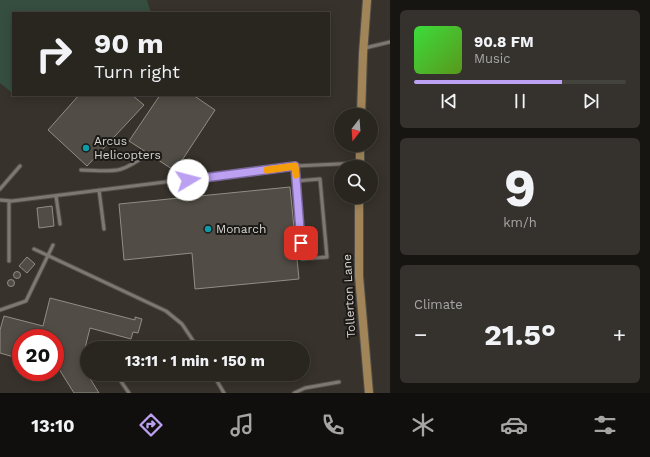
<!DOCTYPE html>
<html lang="en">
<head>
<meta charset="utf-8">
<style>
	body { margin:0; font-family:"Work Sans",sans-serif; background:#35322d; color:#f1f3f6; height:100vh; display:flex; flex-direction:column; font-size:15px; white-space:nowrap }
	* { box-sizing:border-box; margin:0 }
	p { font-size:13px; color:#a5a5a5 }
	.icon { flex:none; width:22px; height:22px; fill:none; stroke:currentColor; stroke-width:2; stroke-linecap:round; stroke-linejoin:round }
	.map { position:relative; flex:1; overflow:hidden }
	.side { display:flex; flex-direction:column; gap:10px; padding:10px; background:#171512; width:260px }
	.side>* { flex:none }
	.hud { position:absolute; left:12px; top:12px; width:318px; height:84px; border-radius:0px; box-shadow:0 2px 10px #0003,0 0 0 1px #45433e; background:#292620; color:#f1f3f6; overflow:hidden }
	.needle { width:26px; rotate:197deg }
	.buttons { position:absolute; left:334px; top:108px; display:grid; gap:8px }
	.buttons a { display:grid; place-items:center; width:44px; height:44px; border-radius:50%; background:#292620; box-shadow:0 2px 10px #0003,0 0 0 1px #45433e; font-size:20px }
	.speed { position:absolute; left:12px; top:329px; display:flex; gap:8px; font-size:20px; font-weight:700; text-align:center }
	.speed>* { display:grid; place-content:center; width:52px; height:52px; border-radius:50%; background:#292620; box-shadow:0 2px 10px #0003,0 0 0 1px #45433e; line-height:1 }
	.speed .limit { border:6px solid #d22; background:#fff; color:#111 }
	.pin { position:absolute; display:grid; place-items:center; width:34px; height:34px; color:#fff; margin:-17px; border-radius:8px; box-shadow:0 2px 6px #0006 }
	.me { position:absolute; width:44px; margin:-22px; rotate:82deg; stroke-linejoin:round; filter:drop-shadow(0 0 3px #0008) }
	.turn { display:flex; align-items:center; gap:14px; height:84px; padding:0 16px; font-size:18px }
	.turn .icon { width:52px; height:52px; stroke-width:2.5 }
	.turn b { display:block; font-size:28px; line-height:34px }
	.big { font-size:30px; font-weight:700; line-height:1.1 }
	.side .tile { flex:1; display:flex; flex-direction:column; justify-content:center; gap:6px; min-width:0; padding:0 14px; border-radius:6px; background:#35322d }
	.side .dial { align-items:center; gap:0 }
	.dial b { font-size:52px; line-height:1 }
	.song { display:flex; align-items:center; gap:12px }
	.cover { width:48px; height:48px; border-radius:6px; background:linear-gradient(135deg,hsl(120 70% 55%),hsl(90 70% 35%)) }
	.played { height:4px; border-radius:2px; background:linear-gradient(90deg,#bca0f2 70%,#45433e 70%) }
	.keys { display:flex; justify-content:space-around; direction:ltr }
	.heat { display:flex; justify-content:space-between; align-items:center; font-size:22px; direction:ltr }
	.trip { position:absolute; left:80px; top:341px; width:230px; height:40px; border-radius:20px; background:#292620; box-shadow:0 2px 10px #0003,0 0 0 1px #45433e; font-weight:700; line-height:40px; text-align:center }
	.menu { display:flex; height:64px; justify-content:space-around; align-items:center; background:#100f0d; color:#a5a5a5 }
	.menu .icon { width:28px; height:28px }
	.menu .active { color:#bca0f2 }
	.menu b { font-size:18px; color:#f1f3f6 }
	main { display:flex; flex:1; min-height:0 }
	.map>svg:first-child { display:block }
	.green { fill:#364e40 }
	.building { fill:#514c45; stroke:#928d85 }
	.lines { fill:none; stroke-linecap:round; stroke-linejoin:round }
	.lane-casing { stroke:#524e49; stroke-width:5 }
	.secondary-casing { stroke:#524e49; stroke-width:10 }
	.lane { stroke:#7e7871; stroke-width:3 }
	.secondary { stroke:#a18559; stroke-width:8 }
	.route-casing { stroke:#7a689d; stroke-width:10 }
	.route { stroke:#bca0f2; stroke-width:7 }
	.slow { stroke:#f59e0b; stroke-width:7 }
	.culture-dot { fill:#0f9aa8; stroke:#1c1a17; stroke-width:1.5 }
	.labels { text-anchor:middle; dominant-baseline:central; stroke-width:4; stroke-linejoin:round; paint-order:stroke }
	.poi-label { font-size:12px; fill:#d7d4d0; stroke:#1c1a17; text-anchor:start }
	.street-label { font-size:12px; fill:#d7d4d0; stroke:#1c1a17 }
</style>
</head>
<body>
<main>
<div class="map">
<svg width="390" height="393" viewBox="0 0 390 393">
	<rect width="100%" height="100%" fill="#37322b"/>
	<!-- green -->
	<path class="green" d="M0 0H147L151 13H13V90L11 92 0 83Z"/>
	<!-- building -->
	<path class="building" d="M79 95H132L144 105 87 166 48 130Z
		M160 95H193L215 110 175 171 129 141Z
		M290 187 299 279 195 289 192 253 124 260 119 204Z
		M52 206 54 226 39 228 37 208Z
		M27 257 35 264 27 273 19 266Z
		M13.5 275a3.5 3.5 0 1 1 7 0a3.5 3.5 0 1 1-7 0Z
		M7.5 283a3.5 3.5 0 1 1 7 0a3.5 3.5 0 1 1-7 0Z
		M50 298 135 320V317L142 319 138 333 133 332 131 339 90 328 81 364 99 393H74L59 369 55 367V338H21V359L0 353V330L4 316 43 326Z"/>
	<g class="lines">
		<!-- lane casing -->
		<g class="lane-casing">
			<path id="lane" d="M365 48 390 42
				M295 166 302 259 327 257 320 179 296 181
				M81 170C116 171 119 175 149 153
				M0 189 20 166
				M99 190 104 229
				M56 196 60 224
				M0 200 12 201 295 166 360 163
				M9 201V261
				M34 249 166 311 182 324 198 348
				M0 310 26 301 53 245
				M117 348 123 346 134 348
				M116 374 129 393
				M213 374 224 393
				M294 393 305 388 339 382"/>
		</g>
		<!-- secondary casing -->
		<g class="secondary-casing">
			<path id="secondary" d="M361 115 363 54 367 0
				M360 167V145
				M359 197V276L369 393"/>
		</g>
		<!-- lane -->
		<use href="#lane" class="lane"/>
		<!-- secondary -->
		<use href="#secondary" class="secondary"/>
	</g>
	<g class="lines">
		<!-- route casing -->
		<g class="route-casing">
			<path id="route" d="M188 180 295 166 301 243"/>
		</g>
		<!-- route -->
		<use href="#route" class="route"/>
		<!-- slow -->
		<path class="slow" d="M267 170 295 166 296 175"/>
	</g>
	<!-- markers -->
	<g class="culture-dot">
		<circle cx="86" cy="148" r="4"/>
		<circle cx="208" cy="229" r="4"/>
	</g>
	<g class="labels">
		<!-- poi labels -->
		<g class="poi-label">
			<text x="94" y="141">Arcus<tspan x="94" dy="14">Helicopters</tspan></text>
			<text x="216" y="229">Monarch</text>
		</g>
		<!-- street labels -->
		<g class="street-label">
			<text transform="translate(349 296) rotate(-93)">Tollerton Lane</text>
		</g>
	</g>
</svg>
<div class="buttons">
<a><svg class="needle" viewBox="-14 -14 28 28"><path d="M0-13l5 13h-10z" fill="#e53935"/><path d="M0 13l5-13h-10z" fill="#a5a5a5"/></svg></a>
<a><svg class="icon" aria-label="search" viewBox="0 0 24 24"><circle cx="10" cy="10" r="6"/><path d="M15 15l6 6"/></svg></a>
</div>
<div class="speed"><div class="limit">20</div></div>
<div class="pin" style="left:301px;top:243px;background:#d93025"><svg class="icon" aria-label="arrive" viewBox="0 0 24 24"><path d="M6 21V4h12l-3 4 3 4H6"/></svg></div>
<svg class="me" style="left:188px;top:180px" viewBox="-20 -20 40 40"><circle r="19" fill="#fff"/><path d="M0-13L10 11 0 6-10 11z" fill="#bca0f2"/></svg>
<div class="trip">13:11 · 1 min · 150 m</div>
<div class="hud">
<div class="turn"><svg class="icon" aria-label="right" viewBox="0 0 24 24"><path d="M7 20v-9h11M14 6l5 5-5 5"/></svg><div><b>90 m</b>Turn right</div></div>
</div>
</div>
<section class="side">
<div class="tile">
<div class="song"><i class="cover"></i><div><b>90.8 FM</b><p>Music</p></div></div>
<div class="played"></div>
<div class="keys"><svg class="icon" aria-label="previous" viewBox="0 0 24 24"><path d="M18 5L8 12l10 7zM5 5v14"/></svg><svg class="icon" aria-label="pause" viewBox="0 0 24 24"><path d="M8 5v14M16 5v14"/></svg><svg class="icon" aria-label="next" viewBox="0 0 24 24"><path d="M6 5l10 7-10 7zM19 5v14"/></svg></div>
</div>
<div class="tile dial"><b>9</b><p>km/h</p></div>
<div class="tile"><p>Climate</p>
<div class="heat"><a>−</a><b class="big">21.5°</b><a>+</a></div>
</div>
</section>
</main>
<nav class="menu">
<b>13:10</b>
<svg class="icon active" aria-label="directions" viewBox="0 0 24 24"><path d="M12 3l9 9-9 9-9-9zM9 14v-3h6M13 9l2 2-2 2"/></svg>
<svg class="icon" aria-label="music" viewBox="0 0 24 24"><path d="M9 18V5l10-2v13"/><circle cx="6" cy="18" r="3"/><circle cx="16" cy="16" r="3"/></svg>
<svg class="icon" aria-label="phone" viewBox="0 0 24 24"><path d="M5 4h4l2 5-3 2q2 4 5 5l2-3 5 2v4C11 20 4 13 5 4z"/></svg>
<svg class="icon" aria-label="climate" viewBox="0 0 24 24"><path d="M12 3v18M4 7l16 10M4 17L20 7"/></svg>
<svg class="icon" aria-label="car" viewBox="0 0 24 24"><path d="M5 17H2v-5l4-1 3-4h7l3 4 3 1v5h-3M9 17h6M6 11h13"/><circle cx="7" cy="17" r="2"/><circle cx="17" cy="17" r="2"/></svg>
<svg class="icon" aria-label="filters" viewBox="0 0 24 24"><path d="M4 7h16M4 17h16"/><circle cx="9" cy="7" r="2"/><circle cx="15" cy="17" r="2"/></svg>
</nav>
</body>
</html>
